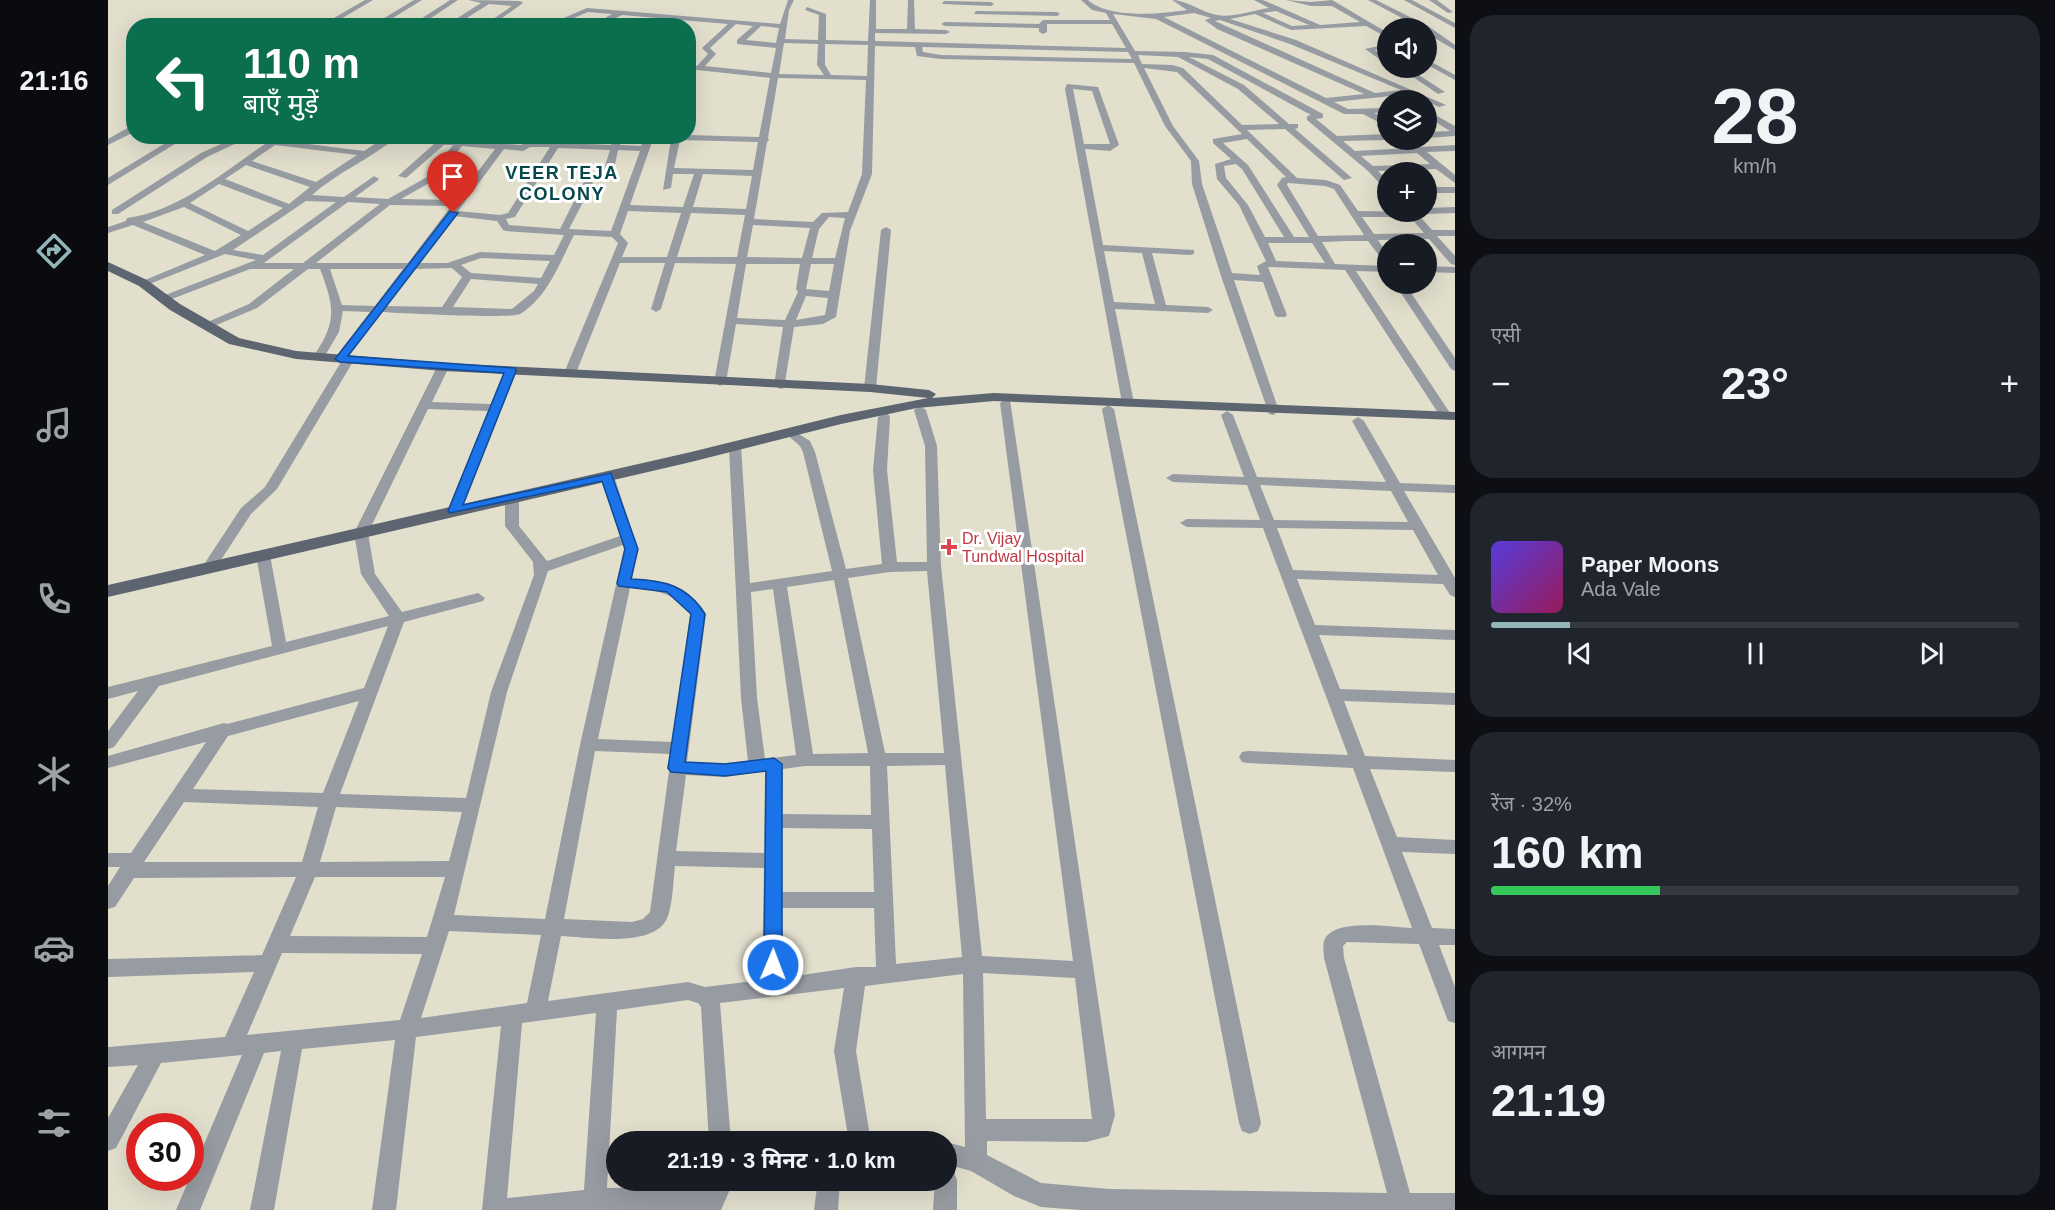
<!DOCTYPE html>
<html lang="hi">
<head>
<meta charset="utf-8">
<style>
	body { margin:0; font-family:Arial,"Noto Sans Devanagari",sans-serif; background:#20242c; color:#f1f3f6; height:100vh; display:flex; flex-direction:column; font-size:22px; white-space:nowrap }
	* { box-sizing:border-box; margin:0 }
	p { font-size:20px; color:#9ea1a6 }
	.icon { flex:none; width:33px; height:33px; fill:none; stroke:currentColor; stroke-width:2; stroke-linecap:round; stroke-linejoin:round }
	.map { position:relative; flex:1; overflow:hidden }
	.panel { display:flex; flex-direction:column; gap:15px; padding:15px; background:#0d0f14; width:600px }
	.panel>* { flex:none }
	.guide { position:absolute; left:18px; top:18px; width:570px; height:126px; border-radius:24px; box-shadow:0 6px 24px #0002; background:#0b6e4f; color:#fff; overflow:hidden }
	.controls { position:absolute; left:1269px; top:18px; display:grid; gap:12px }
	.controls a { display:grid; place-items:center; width:60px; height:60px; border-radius:50%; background:#171b24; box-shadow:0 6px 24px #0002; font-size:30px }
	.speed { position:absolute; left:18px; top:1113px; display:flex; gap:12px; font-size:30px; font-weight:700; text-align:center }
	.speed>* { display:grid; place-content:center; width:78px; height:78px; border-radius:50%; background:#171b24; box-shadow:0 6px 24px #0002; line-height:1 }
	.speed .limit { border:9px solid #d22; background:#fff; color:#111 }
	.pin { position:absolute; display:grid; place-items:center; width:51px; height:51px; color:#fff; margin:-62px -26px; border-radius:50% 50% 50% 0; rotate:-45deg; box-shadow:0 0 6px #0007 }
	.pin .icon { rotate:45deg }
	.me { position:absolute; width:66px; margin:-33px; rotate:1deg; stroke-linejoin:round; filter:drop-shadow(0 0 4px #0008) }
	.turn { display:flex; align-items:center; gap:21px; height:126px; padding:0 18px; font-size:27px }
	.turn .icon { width:78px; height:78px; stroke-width:2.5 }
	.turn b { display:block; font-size:42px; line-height:51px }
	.big { font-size:45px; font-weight:700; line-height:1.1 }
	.panel .tile { flex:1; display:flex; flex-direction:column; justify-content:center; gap:9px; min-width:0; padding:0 21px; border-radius:24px; background:#20242c }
	.panel .dial { align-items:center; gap:0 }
	.dial b { font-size:78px; line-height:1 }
	.song { display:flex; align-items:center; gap:18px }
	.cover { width:72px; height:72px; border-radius:9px; background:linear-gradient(135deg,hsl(250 70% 55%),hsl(330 70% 35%)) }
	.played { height:6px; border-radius:3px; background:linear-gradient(90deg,#93b6b9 15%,#363941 15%) }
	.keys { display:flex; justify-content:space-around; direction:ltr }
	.heat { display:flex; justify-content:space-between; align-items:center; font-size:33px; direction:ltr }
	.charge { height:9px; border-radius:4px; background:linear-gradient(90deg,#34c759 32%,#363941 0) }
	.trip { position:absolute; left:498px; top:1131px; width:351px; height:60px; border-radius:30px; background:#171b24; box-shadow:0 6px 24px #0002; font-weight:700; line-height:60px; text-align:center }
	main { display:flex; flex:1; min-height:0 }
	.dock { display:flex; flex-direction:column; width:108px; justify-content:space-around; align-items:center; background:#090b0e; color:#9ea1a6 }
	.dock .icon { width:42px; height:42px }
	.dock .on { color:#93b6b9 }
	.dock b { font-size:27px; color:#f1f3f6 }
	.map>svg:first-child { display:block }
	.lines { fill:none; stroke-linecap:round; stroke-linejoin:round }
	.minor { fill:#979ca2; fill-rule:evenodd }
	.primary { fill:#5c6570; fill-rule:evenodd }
	.route { fill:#1a73e8; stroke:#114b97; stroke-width:1.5 }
	.health-dot { fill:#e0444e; stroke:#fff; stroke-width:2 }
	.labels { text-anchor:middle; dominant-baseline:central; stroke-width:6; stroke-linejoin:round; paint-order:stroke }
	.health-label { font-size:16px; fill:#be3a42; stroke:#fff; text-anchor:start }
	.far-district-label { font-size:18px; font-weight:bold; letter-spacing:1.5px; fill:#06484b; stroke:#fff }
</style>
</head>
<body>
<main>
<nav class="dock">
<b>21:16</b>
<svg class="icon on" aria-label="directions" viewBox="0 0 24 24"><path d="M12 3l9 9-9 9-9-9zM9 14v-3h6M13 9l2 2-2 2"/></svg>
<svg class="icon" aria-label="music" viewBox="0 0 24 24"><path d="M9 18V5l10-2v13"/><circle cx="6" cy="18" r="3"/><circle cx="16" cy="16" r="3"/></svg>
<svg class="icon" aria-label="phone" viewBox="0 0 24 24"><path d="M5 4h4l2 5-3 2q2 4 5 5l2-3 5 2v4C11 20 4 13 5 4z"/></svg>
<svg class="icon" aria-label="climate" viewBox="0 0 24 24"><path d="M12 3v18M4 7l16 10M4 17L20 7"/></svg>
<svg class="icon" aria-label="car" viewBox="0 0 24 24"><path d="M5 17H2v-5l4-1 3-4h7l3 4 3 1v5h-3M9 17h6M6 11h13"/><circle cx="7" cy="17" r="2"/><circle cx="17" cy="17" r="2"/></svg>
<svg class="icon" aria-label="filters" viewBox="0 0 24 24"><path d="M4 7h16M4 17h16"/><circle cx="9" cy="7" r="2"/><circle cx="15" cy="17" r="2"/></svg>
</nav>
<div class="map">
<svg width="1347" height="1210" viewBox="0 0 1347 1210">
	<rect width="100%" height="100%" fill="#e2dfcd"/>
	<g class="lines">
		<!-- minor -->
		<path class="minor" d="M257 0H265L221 26H212Z
			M306 0H314L272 26H263Z
			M342 0H350L311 26H302Z
			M360 0 412 1 415 3 383 26H375L404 6 381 4 346 26H337L373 3Z
			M680 0H686L681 10 677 39 710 40 711 15 697 10 699 7 718 14V40L760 41 762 0H768V29H799L800 0H806L807 29 838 30 842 32 838 34 767 33V41L1018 48 1004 24H939V32L935 34 931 32V28L837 26 833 24 837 22 931 24 935 20H1002L998 13 984 10 973 0H980C1001 19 1052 14 1079 10L1064 0C1079 0 1093 12 1109 15 1124 18 1146 10 1161 8L1146 0H1155L1212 25 1252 22 1224 6H1203L1178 0 1203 2 1224 0 1280 33V38L1258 26 1183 30 1147 14 1122 19 1188 40 1338 105 1331 107 1302 94 1226 102 1240 109 1280 108V112L1266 113 1280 121V127L1255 114H1236L1048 19 1005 14 1027 51 1077 52 1105 55 1215 114V118L1208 119 1229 136 1280 134V140L1235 141 1247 151 1303 148 1295 140H1304L1313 147 1347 145V151L1319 152 1347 175V183L1328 169 1270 171 1280 181V190L1277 189 1260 171 1199 120V116L1203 115 1100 59 1081 57 1136 85 1181 124H1190V128L1187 129 1244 178 1236 180 1177 129 1139 130 1189 178 1218 180 1232 185 1250 211 1308 212 1324 230H1347V236H1329L1347 256V265L1343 264 1321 239 1270 240 1280 255V272L1248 271 1344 416 1342 419H1334L1237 270 1160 267 1179 315 1177 317H1169L1167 315 1155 282 1126 280 1171 411 1165 415 1161 414 1113 276 1084 184 1083 161 1057 126 1026 63 833 59 809 56 807 47 767 46 764 174 742 231 728 317 715 324 686 327 676 388 672 389 666 385 675 327 628 324 618 382 612 386 606 382 628 264 567 263 553 309 548 312 543 309 557 263H512L468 373 466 376H458L456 373 510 243 504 237 466 235C452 262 440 297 412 314 403 319 292 313 273 312L240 357 246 360 169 489 143 514 105 572H95L93 569 133 508 157 487 233 362 226 359 262 312 235 311 231 332 215 359 211 360 205 357C229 322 227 308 212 269H200L149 308 99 329 93 326 95 324 141 304 186 269H142L56 302 51 299 52 297 148 260 117 254 39 285 30 283 97 255 25 225 0 233V227L18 221 19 218C71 211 114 173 157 144L133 141 99 157 10 214H4V210L93 153 122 140 108 136H137L256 151 279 136H290C263 159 231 171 204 195L236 197 266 176 271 179 269 181 247 197 280 199 319 177 345 145H336L298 178 290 176 335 136H345L342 140 413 145 426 136 430 139 428 142 503 145 506 136H514L512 145 533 146 536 138 533 136 580 135 651 137 662 78 580 69V65L589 66 600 54 594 48 620 24 514 15 492 26H483L504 14 480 12 447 26H437L479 8 672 24ZM1168 11 1201 25 1184 26 1155 13ZM1086 13 1103 18 1097 20 1109 29 1256 94 1218 98 1056 17ZM1112 20 1182 44 1293 90 1267 93 1107 21ZM628 24 645 26 629 40V44L668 48 663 73 597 66 608 54 602 48ZM653 26 671 28 668 43 638 40ZM676 43 710 44 709 65 716 75 671 74ZM717 44 760 45 759 76 723 75 717 65ZM814 47 1020 52 1024 59 833 55 815 52ZM1030 55 1070 57 1130 89 1171 124 1134 125 1075 68 1064 65 1034 64ZM1036 68 1069 72 1134 134 1105 139V143L1123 159 1107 164 1109 179 1131 205 1155 255 1158 261 1149 266 1152 275 1124 273 1094 184 1091 161 1065 126ZM670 78 758 80 754 174 740 212 714 213 705 222 646 219 659 142 661 140 660 138ZM545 139H563L555 190 563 188 565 174H586L575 207 522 205ZM1139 139 1178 177 1174 178 1169 185 1201 237H1186L1140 165 1115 143ZM572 140 650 142 645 170 566 168ZM167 145 249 155 208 182 144 161ZM354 146 387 149 348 200 293 199 325 181ZM422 147H442L400 213 392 215 350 211 396 149 415 151ZM450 148 502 150 496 169 501 172 506 169 510 150 532 151 503 231 461 229 485 183 480 180 475 183 452 229 401 225 398 219 407 217ZM1309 153 1322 164 1265 166 1253 156ZM1128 164 1134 169 1176 237H1157L1140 205 1118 178 1116 166ZM138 165 202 187 181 204 117 179ZM595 174 644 176 638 209 585 207ZM1180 183 1217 186 1226 189 1256 235 1210 236 1179 185ZM111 184 175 208 140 231 82 203ZM198 201 228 202 155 255 125 250ZM240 202 272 204 195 263H156ZM282 205 343 206 300 263H208ZM76 207 133 235 107 251 35 222ZM520 211 573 213 559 257H514L520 243 512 234ZM583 213 637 215 629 257H569ZM346 216 389 221 395 230 398 231 456 235 446 255 372 252 339 263H310ZM721 217 737 218 727 258H704L711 229ZM1254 217H1302L1316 233 1266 234ZM645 225 702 228 694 258 639 257ZM1239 241H1260L1279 266 1227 264 1214 242ZM1160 243H1204L1217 263 1168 261ZM373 258 442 261 433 278 363 273 353 265ZM638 264H692L688 289 690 292 677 320 629 318ZM703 264H726L721 291 698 289ZM344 268 354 277 334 307 278 306 306 269ZM222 269H295L267 306 234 305ZM363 279 430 284 426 291 404 309 345 307ZM698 296 720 298 717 315 688 320Z
			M1260 0H1268L1320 26 1347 45V50L1318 33V28H1313Z
			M1296 0H1304L1347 23V28Z
			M1321 0H1329L1345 12 1340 13Z
			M836 1 883 2 886 4 883 6 834 4Z
			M868 11 949 12 952 14 949 16 866 14Z
			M1280 44V48L1267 50 1280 59V65L1257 49Z
			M1318 59 1347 75V80L1318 64Z
			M1292 68H1300L1337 92 1330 94Z
			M959 84 990 87 1011 145 1002 151 977 149 995 245 1086 250V254L1082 255 1044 253 1058 305 1100 307 1105 310 1100 313 1007 309 1026 403 1020 407 1014 403 957 89ZM965 89 984 91 1002 144H976ZM996 251 1034 253 1047 304 1006 302Z
			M1318 110 1347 126V136L1318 138V132L1342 131 1318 116Z
			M23 126H26V132L0 145V139Z
			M69 136H80L0 185V178Z
			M1318 187H1347V193H1318Z
			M1347 207V213L1318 214 1314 212H1318V208Z
			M778 227 783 230 768 388 762 392 756 388 773 230Z
			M1318 266 1347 267V273L1318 272Z
			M1287 284H1297L1347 358V371L1343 369Z
			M335 363 341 367 324 402 383 404 399 368H407L409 371 351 514 346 515 339 511 380 411 320 409 260 533 267 574 294 612 370 593 377 598 375 601 296 622 232 794 358 798 383 692 426 575 425 562 397 526V497L404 493 411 497V526L439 561 512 536 492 476 499 472 506 476 530 549 524 579C555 580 580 587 598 614L579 762 617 763 640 761 633 698 621 447 627 443 633 447 642 583 724 571 695 452 692 446 677 433 683 429 702 441 707 452 738 569 774 564 765 470 770 417 776 413 780 414 782 417 779 470 789 562H819L817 446 806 410 812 406 818 410 829 446 833 566 874 956 965 961 892 403 898 399 902 400 1007 1115 1001 1136 978 1142 879 1141V1155L933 1183 1001 1189 1279 1193 1216 958C1216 952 1214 944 1217 939 1227 918 1284 927 1304 928L1245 768 1140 763 1134 762 1131 757 1134 752 1140 751 1240 755 1155 528 1079 527 1072 523 1079 519 1152 520 1139 485 1065 482 1058 478 1065 474 1136 477 1113 415 1119 411 1125 415 1149 477 1278 482 1244 421 1250 417 1256 421 1292 483 1347 485V493L1296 491 1347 578V597L1342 595 1335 584 1189 579 1207 625 1347 630V640L1211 635 1232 689 1347 693V705L1236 701 1257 756 1347 760V772L1262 769 1289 837 1347 840V854L1294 852 1324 928 1347 929V945H1331L1347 987V1023L1340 1021 1311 944 1239 942 1235 946 1236 958 1302 1193H1347V1210H972L933 1207 906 1196 863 1171 838 1164V1142L857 1147 855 974 757 986 748 1051 763 1142H741L726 1051 736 988 612 1003 623 1142H601L593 1007 590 1003 580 1000 509 1010 499 1188 598 1186 601 1180H626L613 1210H374L393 1026 308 1037 288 1210H264L287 1040 194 1049 166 1210H142L173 1051 156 1053 92 1210H68L134 1055 53 1063 8 1148 0 1151V1118L30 1065 0 1067V1047L117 1037 146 972 0 977V959L154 955 188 877 26 878 7 907 0 909V886L12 867H0V853H23L98 742 0 768V756L116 723 119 724 256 688 280 626 51 686 6 747 0 749V731L30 691 0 699V687L164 646 148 555 155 551 162 555 178 642 281 616 253 574 246 533 329 367ZM1152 485 1283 491 1300 522 1166 520ZM1169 528 1305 530 1330 575 1185 570ZM515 545 516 549 472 745 437 919 346 915 399 692 440 571ZM819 571 836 753H777L740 578 782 572ZM726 580 760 753 705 754 679 587ZM522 588C547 589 567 593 582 614L565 742 490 739ZM665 589 688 755 657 759 649 698 643 592ZM251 701 215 793 85 789 120 736ZM487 751 563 754 559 768 561 771 542 912 535 919 524 922 456 919ZM837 765 854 957 788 964 779 766ZM697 766H762L763 815 674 814 675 769ZM657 771 656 853 568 851 578 775 617 777ZM76 802 210 807 194 862H36ZM228 807 354 812 341 861 212 862ZM674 828 764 829 766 892H674ZM567 866 656 868 654 980 597 987 580 982 440 1001 453 936C480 937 549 949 560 916 565 901 565 882 567 866ZM207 877H337L319 937 182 936ZM674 908H766L768 967H748L674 978ZM341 931 433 935 419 1003 313 1018ZM174 953 314 954 292 1020 139 1035ZM875 973 967 978 984 1119H878ZM488 1013 476 1190 399 1198 414 1023Z
			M1000 405 1006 409 1153 1123 1150 1131 1142 1134 1134 1131 1131 1123 994 409Z
			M838 1169 846 1172 849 1180V1210H825L827 1180H838Z
			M710 1180H732L730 1210H706Z"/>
		<!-- primary -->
		<path class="primary" d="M0 262 39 280 72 304 131 338 188 351 335 363 762 384 821 390 828 394 824 398 886 393 1347 412V420L886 401 809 408 733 424 583 462 0 597V585L583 452 733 415 820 398 762 392 335 371 188 359 121 344 62 310 31 286 0 271Z"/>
	</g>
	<!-- route -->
	<path class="route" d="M342 211 350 213 240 356 407 368 408 371 355 505 503 473 530 549 523 579C555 580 579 585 597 614L577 762 617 764 666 758 674 764V965L671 971 665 973 658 971 656 965 658 771 617 776 563 772 560 768 583 614 559 592 511 586 509 583 517 549 494 481 342 513 340 511 396 373 232 362 227 359Z"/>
	<!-- markers -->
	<path class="health-dot" d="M838 538h6v6h6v6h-6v6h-6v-6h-6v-6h6z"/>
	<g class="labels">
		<!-- health labels -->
		<g class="health-label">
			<text x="854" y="538">Dr. Vijay<tspan x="854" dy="18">Tundwal Hospital</tspan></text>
		</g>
		<!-- far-district labels -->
		<g class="far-district-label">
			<text x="454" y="173">VEER TEJA<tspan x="454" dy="21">COLONY</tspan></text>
		</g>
	</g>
</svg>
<div class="controls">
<a><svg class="icon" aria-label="sound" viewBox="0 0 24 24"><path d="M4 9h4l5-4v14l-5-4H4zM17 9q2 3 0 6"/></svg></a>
<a><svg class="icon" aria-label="layers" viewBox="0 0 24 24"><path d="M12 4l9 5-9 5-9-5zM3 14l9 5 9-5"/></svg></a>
<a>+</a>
<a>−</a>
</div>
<div class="speed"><div class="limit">30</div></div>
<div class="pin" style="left:345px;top:213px;background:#d93025"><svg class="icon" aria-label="arrive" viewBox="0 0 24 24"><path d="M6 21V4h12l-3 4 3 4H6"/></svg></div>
<svg class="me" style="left:665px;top:965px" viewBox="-20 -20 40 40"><circle r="17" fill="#1a73e8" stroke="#fff" stroke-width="3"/><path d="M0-11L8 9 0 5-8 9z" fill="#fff"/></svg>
<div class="trip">21:19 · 3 मिनट · 1.0 km</div>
<div class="guide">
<div class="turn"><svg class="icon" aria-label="left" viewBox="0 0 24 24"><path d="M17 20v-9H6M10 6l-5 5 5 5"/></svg><div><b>110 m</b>बाएँ मुड़ें</div></div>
</div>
</div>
<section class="panel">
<div class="tile dial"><b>28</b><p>km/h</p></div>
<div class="tile"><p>एसी</p>
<div class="heat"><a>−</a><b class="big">23°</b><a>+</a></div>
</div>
<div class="tile">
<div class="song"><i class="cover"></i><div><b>Paper Moons</b><p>Ada Vale</p></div></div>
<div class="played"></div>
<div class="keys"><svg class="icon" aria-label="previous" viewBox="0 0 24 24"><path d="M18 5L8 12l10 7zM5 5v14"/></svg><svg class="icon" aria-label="pause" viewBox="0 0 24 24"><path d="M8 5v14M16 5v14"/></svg><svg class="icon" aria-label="next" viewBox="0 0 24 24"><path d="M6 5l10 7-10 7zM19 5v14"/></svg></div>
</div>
<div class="tile"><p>रेंज · 32%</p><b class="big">160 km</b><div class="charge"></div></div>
<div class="tile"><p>आगमन</p><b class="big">21:19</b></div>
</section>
</main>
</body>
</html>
